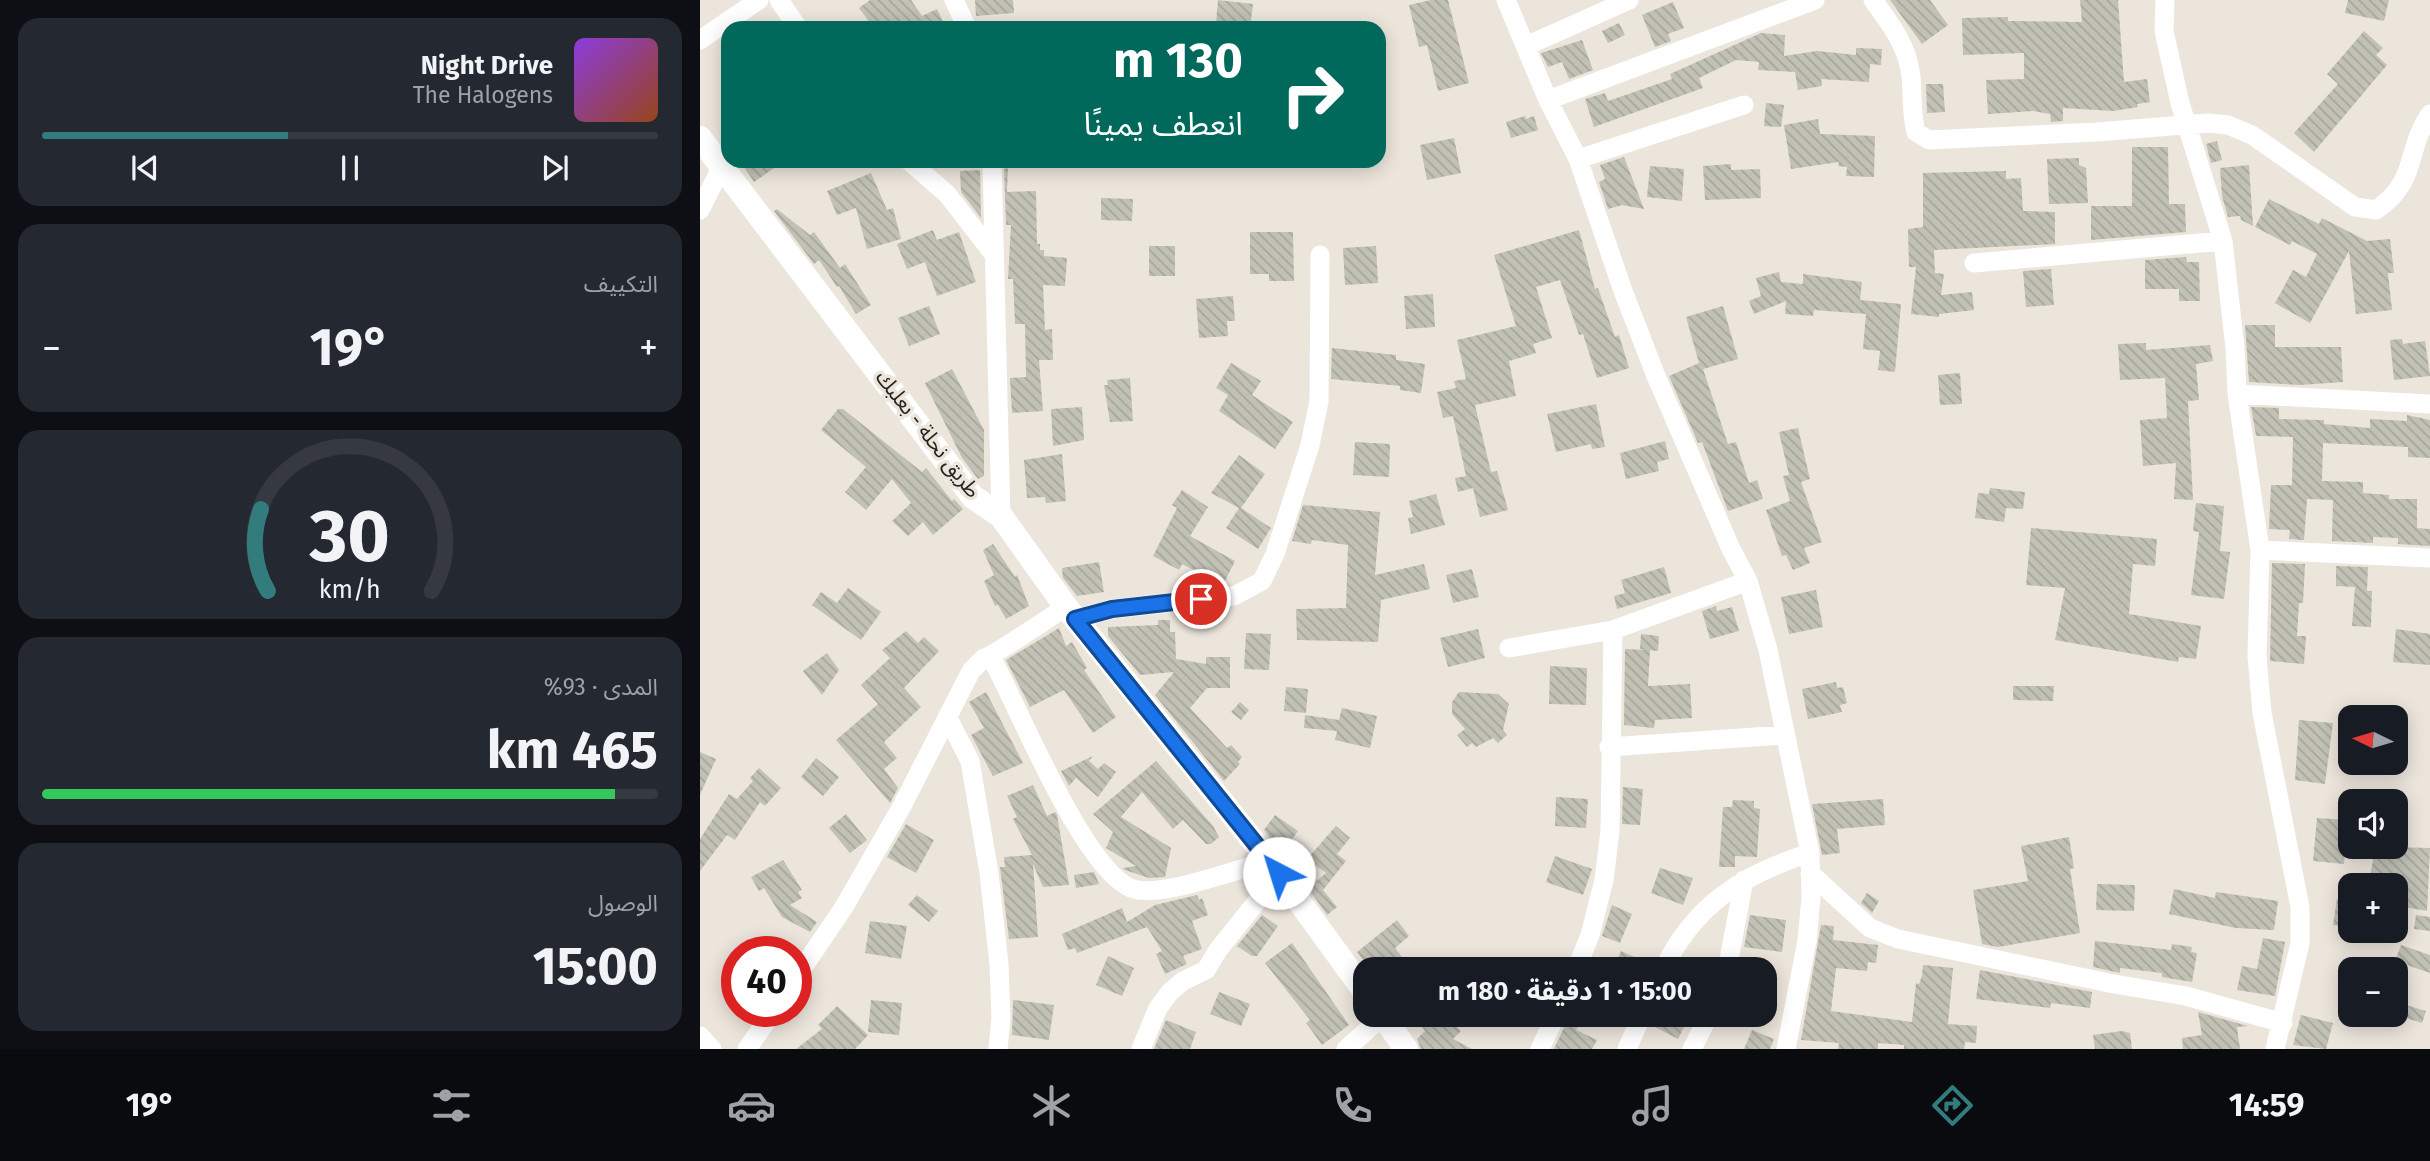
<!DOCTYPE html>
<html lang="ar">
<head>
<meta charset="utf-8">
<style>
	body { margin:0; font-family:"Fira Sans","Noto Sans Arabic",sans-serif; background:#242831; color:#f1f3f6; direction:rtl; height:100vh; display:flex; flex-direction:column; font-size:26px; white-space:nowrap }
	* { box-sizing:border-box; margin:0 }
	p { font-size:23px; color:#9ea1a6 }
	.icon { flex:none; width:38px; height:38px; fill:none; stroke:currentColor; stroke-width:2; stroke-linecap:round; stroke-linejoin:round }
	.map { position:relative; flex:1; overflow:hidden; direction:ltr }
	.details { display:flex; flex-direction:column; gap:18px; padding:18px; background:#0d0f14; width:700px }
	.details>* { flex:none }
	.top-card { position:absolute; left:21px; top:21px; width:665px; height:147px; border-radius:21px; box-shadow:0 4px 18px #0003; direction:rtl; background:#00695c; color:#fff; overflow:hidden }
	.needle { width:46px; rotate:275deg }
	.tools { position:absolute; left:1638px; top:705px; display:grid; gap:14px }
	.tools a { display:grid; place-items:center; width:70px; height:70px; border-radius:14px; background:#171b24; box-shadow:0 4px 18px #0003; font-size:35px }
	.speed { position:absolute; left:21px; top:936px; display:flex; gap:14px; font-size:35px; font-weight:700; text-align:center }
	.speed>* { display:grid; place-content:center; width:91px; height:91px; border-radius:50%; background:#171b24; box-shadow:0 4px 18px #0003; line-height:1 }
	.speed .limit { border:10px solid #d22; background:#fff; color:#111 }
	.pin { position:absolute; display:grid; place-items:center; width:60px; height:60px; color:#fff; margin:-30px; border:4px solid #fff; border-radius:50%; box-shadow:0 2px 7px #0007 }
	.me { position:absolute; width:77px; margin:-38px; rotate:320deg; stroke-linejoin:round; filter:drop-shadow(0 0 5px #0008) }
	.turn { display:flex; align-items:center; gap:24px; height:147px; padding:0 28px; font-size:32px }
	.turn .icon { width:91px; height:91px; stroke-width:2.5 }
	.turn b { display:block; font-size:49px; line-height:60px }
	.big { font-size:52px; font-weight:700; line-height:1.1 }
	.details .card { flex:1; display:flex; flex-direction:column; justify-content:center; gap:10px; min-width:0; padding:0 24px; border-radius:21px; background:#242831 }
	.details .dial { align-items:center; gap:0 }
	.dial svg { height:182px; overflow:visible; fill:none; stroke:#363941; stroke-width:7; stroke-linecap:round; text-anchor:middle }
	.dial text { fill:#f1f3f6; stroke:none }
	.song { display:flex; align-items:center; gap:21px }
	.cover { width:84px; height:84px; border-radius:10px; background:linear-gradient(135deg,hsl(270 70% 55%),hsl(20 70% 35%)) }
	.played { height:7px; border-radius:4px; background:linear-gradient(90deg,#337c7e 40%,#363941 40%) }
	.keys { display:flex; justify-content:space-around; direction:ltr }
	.heat { display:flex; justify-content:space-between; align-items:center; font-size:38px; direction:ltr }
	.charge { height:10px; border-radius:5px; background:linear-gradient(90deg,#34c759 93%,#363941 0) }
	.trip { position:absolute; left:653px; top:957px; width:424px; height:70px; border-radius:21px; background:#171b24; box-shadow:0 4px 18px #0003; font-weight:700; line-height:70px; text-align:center; direction:rtl }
	.tabs { display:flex; height:112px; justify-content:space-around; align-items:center; background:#090b0e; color:#9ea1a6 }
	.tabs .icon { width:49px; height:49px }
	.tabs .current { color:#337c7e }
	.tabs b { font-size:32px; color:#f1f3f6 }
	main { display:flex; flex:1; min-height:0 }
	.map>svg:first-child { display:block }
	.building { fill:url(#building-back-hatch) }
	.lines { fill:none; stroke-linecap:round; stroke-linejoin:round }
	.minor { stroke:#fff; stroke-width:19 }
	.tertiary { stroke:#fff; stroke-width:24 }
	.route-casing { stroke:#114b97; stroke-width:18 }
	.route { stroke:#1a73e8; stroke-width:12 }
	.labels { text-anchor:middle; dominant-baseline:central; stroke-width:7; stroke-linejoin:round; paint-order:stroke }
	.street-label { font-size:21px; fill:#25221f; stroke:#ece5dc }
</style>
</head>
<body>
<main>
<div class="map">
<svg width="1730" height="1049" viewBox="0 0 1730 1049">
	<defs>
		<pattern id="building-back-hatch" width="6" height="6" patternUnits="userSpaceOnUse" patternTransform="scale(1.75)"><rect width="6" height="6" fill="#c2c1b6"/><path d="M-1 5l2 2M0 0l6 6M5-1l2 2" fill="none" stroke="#a7a69c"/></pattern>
	</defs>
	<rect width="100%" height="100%" fill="#ece5dc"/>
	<!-- building -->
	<path class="building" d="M170 0H211L222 16 237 9 246 28H174L159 8Z
		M275 0H313L314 13 276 16Z
		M518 0 553 4 550 28H525V24L516 23Z
		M731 0H748L769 83 738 91 727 45 719 47 709 5Z
		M1190 0H1230L1248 25 1222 44Z
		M1380 0H1418L1424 82 1447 79 1450 102 1437 104 1438 107 1413 111 1363 108V121L1351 122 1350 114 1333 111 1288 114 1286 80 1324 79V53L1263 55 1262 18 1308 17V21L1382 22Z
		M1648 0H1689L1684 21 1645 13Z
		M973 2 984 28 968 34 971 41 955 47 942 15Z
		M919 23 925 35 908 43 902 31Z
		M1664 31 1683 48 1676 55 1687 65 1614 152 1594 133 1638 84 1627 74Z
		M1061 33 1085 35 1084 56 1117 51 1156 55V48L1182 49 1181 65 1170 64 1169 82 1121 79 1122 86 1098 90 1095 72 1058 70 1059 62 1036 60 999 78 1003 88 894 127 885 99 905 93 908 101 972 79 970 74Z
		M882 40 893 70 869 79 862 62 848 67 841 53Z
		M1226 84H1243L1245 112 1227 113Z
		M1066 103 1084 105 1081 127 1064 126Z
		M825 116 826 119 834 116 838 130 811 138 806 122Z
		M1118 119 1120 134 1175 136 1174 177 1146 176 1147 167 1138 166 1139 162 1091 169 1084 125Z
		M754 138 761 173 727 180 720 145Z
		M1517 141 1522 160 1511 163 1506 144Z
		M1432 147H1468L1469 204H1485L1486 232 1391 240V206H1432Z
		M924 157 944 209 922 205 908 209 899 182 905 179 900 165Z
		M1379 158V165L1386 168 1388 203 1349 204 1347 159Z
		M40 161H84L54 182Z
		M1031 164V170L1060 169 1061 198 1005 200 1003 166Z
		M1549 165 1553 226 1541 220 1540 216 1528 217 1522 196 1520 168Z
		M950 166 984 169 982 201 947 197Z
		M308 168 307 192 336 191 337 244H340V250H344V256L367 258 365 286 343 285 345 330 352 329 353 360H339L343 411 312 413 310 378 326 377 325 324H315L313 279H308L311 225H306L304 169Z
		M280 170 281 218 261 192 260 171Z
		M1306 171V179L1321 178 1323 211 1355 212V244L1234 250 1235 273 1244 274 1241 295 1272 292 1274 310 1239 314V317L1211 314 1216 267H1209L1208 229 1223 227V173Z
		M171 173 187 210 193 208 201 239 167 249 156 208 137 215 127 191Z
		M401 198 433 199 432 221 401 220Z
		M1569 199 1619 224 1622 218 1667 241 1690 239 1694 273H1688L1692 310 1656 314 1649 251 1610 323 1575 303 1593 270 1606 277 1617 254 1592 241 1590 245 1555 227Z
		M77 209 110 235 114 232 140 268 145 264 171 305 156 314 139 286 137 287 119 260 114 264 74 211Z
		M233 230 237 240 259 232 276 282 237 296 225 262 207 269 197 244Z
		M879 230 895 289 898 288 915 337 919 335 929 368 897 378 883 334 879 335 860 280 836 287 852 338 833 344 836 353 809 361 816 396 775 405 791 472 797 471 808 510 780 517 773 488 758 492 755 478 766 476 753 416 743 418 737 392 756 388 754 381 766 379 757 340 816 326 794 255Z
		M550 232H593L594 281H569V274H550Z
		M449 246H475V276H449Z
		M676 246 678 283 645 285 643 248Z
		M1486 257 1487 262H1499L1500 301H1479V289H1445V260Z
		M1351 269 1354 305 1326 307 1323 271Z
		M1079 272 1081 282 1103 284V274L1162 282 1160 300 1201 304 1195 372 1178 370 1180 351 1163 349 1166 314 1114 310 1113 316 1085 314 1086 301 1054 314 1049 301 1061 296 1056 278Z
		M733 294 735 327 706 329 704 296Z
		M533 296 535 321H527L528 336 499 338 496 299Z
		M229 306 240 334 209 346 198 318Z
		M1023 306 1038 359 1003 369 1028 444 1036 442 1049 483 1057 480 1063 499 1028 511 1002 442 998 443 969 376 999 363 986 317Z
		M1545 325H1575V347H1641L1643 382 1600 385 1549 382Z
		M1702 339 1703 344 1725 341 1730 376 1694 380 1690 340Z
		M1446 343V350L1510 345 1513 361 1496 364 1499 400 1488 401 1493 500 1474 499 1476 463 1443 466 1440 420 1467 418 1465 378 1420 380 1418 344Z
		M632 348 696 355V360L725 364 721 393 700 390V386L631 379Z
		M531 363 561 381 552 395 593 422 575 449 519 411 528 395 516 388Z
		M252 369 284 430V476L278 479 262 458 225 383Z
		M1260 373 1262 404 1240 405 1238 375Z
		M430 378 433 421 410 422 404 385H408L407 380Z
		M896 404 905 447 892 449 891 444 856 452 847 414Z
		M382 407 384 440 353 446 351 409Z
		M1551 407 1579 408V419L1624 420V424L1670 428V419L1707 421V415L1730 420V458L1708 457V447L1623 443 1622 481 1663 482V493L1689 495V499H1717V528L1730 529V546L1698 544V538L1673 537V543L1632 541 1633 500 1607 499 1604 540 1589 539 1590 530 1569 529 1571 485H1592L1593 437 1556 436Z
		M138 409H143L222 472 226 468 252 501 254 499 263 509 233 535 223 522 208 536 192 521 211 503 192 479 166 510 145 492 166 467 121 430Z
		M1098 428 1110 479 1101 482 1122 542 1104 548 1110 563 1093 570 1086 555 1082 556 1066 510 1090 501 1083 476 1089 475 1079 432Z
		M965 441 969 459 957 462 959 471 926 479 920 453Z
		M655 442 690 444 689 477 653 475Z
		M362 454 366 501 346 503 345 497 327 498 324 460Z
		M539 455 565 474 541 508 571 528 558 549 526 528 539 508 511 493Z
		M1290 488 1325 492 1323 509 1306 508 1304 522 1275 518 1278 493 1289 494Z
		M482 490 508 507 490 536 535 561 523 585 482 564 479 570 453 556 477 508 472 505Z
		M736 494 745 525 711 534 708 518 713 517 709 501Z
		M1496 503 1524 506 1520 551 1530 552 1524 599 1491 595 1499 532 1493 531Z
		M603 505 680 512 675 575 724 564 730 589 681 600 678 642 597 640 596 609 646 608 648 545 612 540 611 544 592 541Z
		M1331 528 1457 539 1455 566 1433 564 1429 614 1501 626 1496 659 1479 657 1478 662 1355 640 1365 588 1326 585Z
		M293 544 315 577 317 575 329 606 306 619 298 605 295 606 284 581 294 575 283 550Z
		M399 562 404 592 377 596 363 578 362 568Z
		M1572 563 1605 564 1603 603H1599L1597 636H1606L1604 664 1570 661Z
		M1636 566 1668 567 1667 591H1672L1671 627 1652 626 1655 587 1636 586Z
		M964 567 971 593 917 609 914 596 925 593 921 580Z
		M772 569 779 597 753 603 746 575Z
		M148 588 181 612 161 640 112 605 121 592 137 603Z
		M1116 590 1123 627 1089 634 1081 597Z
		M1016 606 1017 611 1032 607 1039 631 1010 639 1002 611Z
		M458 620H470V632H475L476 659 506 664V657H530V688H507L490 708 527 748 531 745 542 757 538 762 540 764 524 781 455 695 474 672 440 675 408 636V627L458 625Z
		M359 628 366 646 372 642 387 668 384 670 416 717 393 733 364 690 330 707 306 660Z
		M778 629 785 658 748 667 740 638Z
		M1696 629 1730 634V665L1693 662Z
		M206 631 218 643 224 637 239 651 204 688 221 707 184 742 197 758 184 769 198 788 190 803 136 740 178 704 161 685 190 658 182 650Z
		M546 633 571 634 569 670 544 669Z
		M941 634 959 636 958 651 940 649Z
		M925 649 950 650 948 686 990 684 992 718 955 720 954 728 924 725Z
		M127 653 139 670 122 695 103 671Z
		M850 666 887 668 886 705 849 704Z
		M1136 682 1137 688 1143 687 1147 703 1140 705 1142 712 1108 719 1102 689Z
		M1313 686H1354L1353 701 1313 700Z
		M586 687 608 689 606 713 584 711Z
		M286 692 323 763 293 776 271 735 284 728 269 702Z
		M759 692 798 694 809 704 803 730 807 735 798 743 793 738 776 747 772 743 767 747 757 735 765 729 752 714V702Z
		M540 702 549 710 541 720 531 712Z
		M642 708 677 716 670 748 635 740 637 731 604 728 605 715 639 720Z
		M1599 720 1633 723 1625 784 1595 780Z
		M0 752 16 759 0 795Z
		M393 756 389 761 398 769 404 763 416 772 398 797 376 778 369 786 361 771Z
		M116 758 139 777 123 796 101 777Z
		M456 761 513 826 519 837 511 844H506L483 820 473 829 442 792 421 817 471 848 465 877 449 878 425 870 423 868 436 866 406 848 413 832 393 814Z
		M59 768 81 788 65 806 60 802 35 840 27 835 0 871V839L29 794 37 799 53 781 50 778Z
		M333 785 347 816 355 812 357 815 369 885 343 887 333 864 338 937 309 939 300 867H305L304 857 332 855 313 819 317 817 307 796Z
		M923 787 943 789 940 825 922 824Z
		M856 797 888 799 886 828 855 826Z
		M1183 799 1185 825 1137 829 1140 853 1122 855 1112 804Z
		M1033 800 1054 801V808L1060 809 1057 857 1035 856V867H1019L1023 807H1032Z
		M146 814 167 840 150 853 129 828Z
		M575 815 598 831 582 853 564 830Z
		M1617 818 1648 820 1644 864 1613 861Z
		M206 824 234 840 216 873 187 857Z
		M636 826 650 838 637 854 646 861 623 890 637 907 627 915 608 888 626 873 607 859Z
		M1369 837 1374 868 1370 869 1380 933 1298 947 1282 944 1273 890 1328 881 1321 846Z
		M1690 847 1730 848 1727 911 1698 906 1702 886 1669 884 1675 848 1689 850Z
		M855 856 892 869 883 895 846 882Z
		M83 860 102 890 98 892 102 898 90 905 117 922 110 932 82 917 64 888 59 891 51 877Z
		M960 868 993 878 983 905 951 893Z
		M394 872 399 884 376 888 374 875Z
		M1397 884 1435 885 1434 911 1396 910Z
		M1474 889 1515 898 1516 892 1578 901 1574 930 1536 928 1469 914Z
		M1167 893 1179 901 1172 913 1161 903Z
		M217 895 238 911 229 922 208 905Z
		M497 895 499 900 502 898 508 915 492 921 502 949 483 956 487 964 465 974 456 954 462 951 447 927 377 953 375 948 368 950 362 934 422 908 427 922 455 905Z
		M1637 899 1650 901V928L1633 925Z
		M912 905 932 914 920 943 902 936Z
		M562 915 578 926 557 956H552L537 946Z
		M1050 915 1086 920 1082 952 1044 947Z
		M1716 915 1730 917V931L1714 929Z
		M697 920 709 936 695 948 712 970H671L657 952Z
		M170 921 207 926 201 959 165 953Z
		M1121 925 1134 926 1133 940 1178 945 1176 963 1168 962 1167 971 1136 968 1131 1011 1212 1022 1216 983 1219 984 1222 976 1223 965 1253 968 1248 1024 1277 1026 1276 1043 1265 1042 1264 1049H1204V1045L1178 1043V1049H1138L1139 1043 1101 1040Z
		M1563 938 1585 942 1575 996 1537 990 1542 966 1557 969Z
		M1395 941 1471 950 1472 944 1492 947 1491 952 1497 953 1492 982 1462 977V973L1420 968V973L1393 967Z
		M592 943 649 1025 622 1045 606 1023 610 1020 565 963Z
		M1701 945 1730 955V973L1695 961Z
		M921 951 952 965 951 970H913Z
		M408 956 434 968 422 996 396 985Z
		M1280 970 1392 992 1390 1008 1351 1003 1350 1008 1276 999Z
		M519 992 550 1004 541 1026 510 1014Z
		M171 1000 202 1003 199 1035 168 1032Z
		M313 1000 354 1005 349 1040 312 1035Z
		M1696 1002 1726 1011 1722 1023 1696 1015Z
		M137 1006 168 1035 155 1049H96L122 1029 118 1025Z
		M1498 1012 1548 1026 1537 1027 1540 1049H1483L1482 1038 1502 1035Z
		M713 1015H745L761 1031 753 1039 772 1049H721L717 1039 725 1031Z
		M954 1015H990L978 1039 951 1025Z
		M1601 1015 1633 1023 1626 1049 1593 1045Z
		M868 1019 879 1025 876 1030 897 1040 892 1049H854Z
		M466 1020 496 1032 490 1049H454Z
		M1052 1030 1074 1039 1070 1049H1044Z
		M1422 1031 1430 1033 1432 1049H1395L1393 1035Z"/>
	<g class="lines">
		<!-- minor -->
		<path class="minor" d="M79 0 98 28
			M254 0 267 28
			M806 0 848 100 878 159 923 291 956 376 1031 549 1048 581 1068 650 1110 853 1111 898 1107 941 1086 1049
			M1173 0C1191 25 1208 46 1211 77 1213 96 1211 114 1216 132L1229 140 1397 132 1508 123 1528 125 1552 135 1655 207 1676 210C1719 181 1705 150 1730 114
			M1465 0 1464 31 1480 103 1523 241 1535 348 1537 394 1560 550 1557 656 1562 713 1600 907V943L1575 1049
			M0 40 59 0
			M826 46 929 0
			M848 100 1115 0
			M878 159 1044 105
			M209 161 247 194 292 252
			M292 161 301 516
			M0 210 22 166
			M1274 263 1523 241
			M1537 394 1730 404
			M1560 550 1730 558
			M375 619 412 609 534 596 562 581 575 554 610 445 619 401 620 255
			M809 648 913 630 1048 581
			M291 657C317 703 387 881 437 890 468 895 536 870 568 861
			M249 720 270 761 289 873 299 964 301 1018 298 1049
			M909 747 1085 735
			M1110 873 1170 928 1198 939 1414 984 1486 996 1583 1023
			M876 970 890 935 904 880 910 831 913 630
			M963 970C994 905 1043 874 1110 853
			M1027 970 1044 880
			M96 978 144 907 202 806 271 671 284 658C292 657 353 615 366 607
			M0 1036 12 1049
			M47 1049 73 1012
			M441 1049 458 1008 470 992 483 981 506 970 518 950 579 874
			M646 1049 683 1016
			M840 1049 856 1015
			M927 1049 942 1015
			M992 1049 1009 1015"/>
		<!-- tertiary -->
		<path class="tertiary" d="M0 138 273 497 301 516 366 607 575 868 665 992
			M682 1015 706 1049"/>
	</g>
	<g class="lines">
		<!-- route casing -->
		<g class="route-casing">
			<path id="route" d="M501 599 412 609 375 619 579 873"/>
		</g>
		<!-- route -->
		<use href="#route" class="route"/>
	</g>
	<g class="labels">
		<!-- street labels -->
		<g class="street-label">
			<text transform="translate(228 434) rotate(52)">طريق نحلة - بعلبك</text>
		</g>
	</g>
</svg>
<div class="tools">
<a><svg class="needle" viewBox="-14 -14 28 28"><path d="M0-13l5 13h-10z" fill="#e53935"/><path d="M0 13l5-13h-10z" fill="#9ea1a6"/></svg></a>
<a><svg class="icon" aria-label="sound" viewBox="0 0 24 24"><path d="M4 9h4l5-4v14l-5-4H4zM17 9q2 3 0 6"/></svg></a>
<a>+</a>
<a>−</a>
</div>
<div class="speed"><div class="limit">40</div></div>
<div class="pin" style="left:501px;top:599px;background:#d93025"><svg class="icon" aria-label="arrive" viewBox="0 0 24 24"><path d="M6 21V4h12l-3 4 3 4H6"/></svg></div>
<svg class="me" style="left:579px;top:873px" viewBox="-20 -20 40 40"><circle r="19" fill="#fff"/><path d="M0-13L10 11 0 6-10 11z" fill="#1a73e8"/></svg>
<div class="trip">15:00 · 1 دقيقة · 180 m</div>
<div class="top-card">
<div class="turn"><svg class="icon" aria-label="right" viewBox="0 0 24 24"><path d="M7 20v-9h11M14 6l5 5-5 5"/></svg><div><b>130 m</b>انعطف يمينًا</div></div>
</div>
</div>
<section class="details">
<div class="card">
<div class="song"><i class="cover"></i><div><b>Night Drive</b><p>The Halogens</p></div></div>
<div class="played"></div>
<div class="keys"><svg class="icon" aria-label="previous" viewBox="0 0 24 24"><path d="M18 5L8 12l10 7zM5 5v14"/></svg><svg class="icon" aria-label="pause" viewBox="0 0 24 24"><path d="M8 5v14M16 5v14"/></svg><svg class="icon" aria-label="next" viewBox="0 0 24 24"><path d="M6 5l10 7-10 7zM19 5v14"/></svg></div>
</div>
<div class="card"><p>التكييف</p>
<div class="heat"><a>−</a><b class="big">19°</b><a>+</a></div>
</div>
<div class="card dial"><svg viewBox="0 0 100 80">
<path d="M14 69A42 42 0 1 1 86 69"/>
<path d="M14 69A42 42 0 0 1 11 33" stroke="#337c7e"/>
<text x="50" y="56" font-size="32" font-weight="700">30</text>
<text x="50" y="72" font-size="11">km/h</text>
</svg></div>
<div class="card"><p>المدى · 93%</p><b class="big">465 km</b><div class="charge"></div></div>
<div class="card"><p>الوصول</p><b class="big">15:00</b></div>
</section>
</main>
<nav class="tabs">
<b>14:59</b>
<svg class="icon current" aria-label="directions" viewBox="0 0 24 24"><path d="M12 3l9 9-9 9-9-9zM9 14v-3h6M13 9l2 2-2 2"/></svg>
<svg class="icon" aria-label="music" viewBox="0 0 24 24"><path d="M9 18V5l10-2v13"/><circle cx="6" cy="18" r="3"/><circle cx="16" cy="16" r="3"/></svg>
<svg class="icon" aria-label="phone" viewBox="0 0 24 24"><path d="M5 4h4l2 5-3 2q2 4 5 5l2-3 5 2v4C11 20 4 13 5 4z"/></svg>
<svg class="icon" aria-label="climate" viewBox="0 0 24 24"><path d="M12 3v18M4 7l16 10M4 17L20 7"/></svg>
<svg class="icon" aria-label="car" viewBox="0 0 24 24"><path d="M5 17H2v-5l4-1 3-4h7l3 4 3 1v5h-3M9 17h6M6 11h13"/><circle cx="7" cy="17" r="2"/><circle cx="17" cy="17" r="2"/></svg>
<svg class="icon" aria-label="filters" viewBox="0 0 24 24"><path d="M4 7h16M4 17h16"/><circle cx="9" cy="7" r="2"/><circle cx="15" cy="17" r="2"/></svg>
<b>19°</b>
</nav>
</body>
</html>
